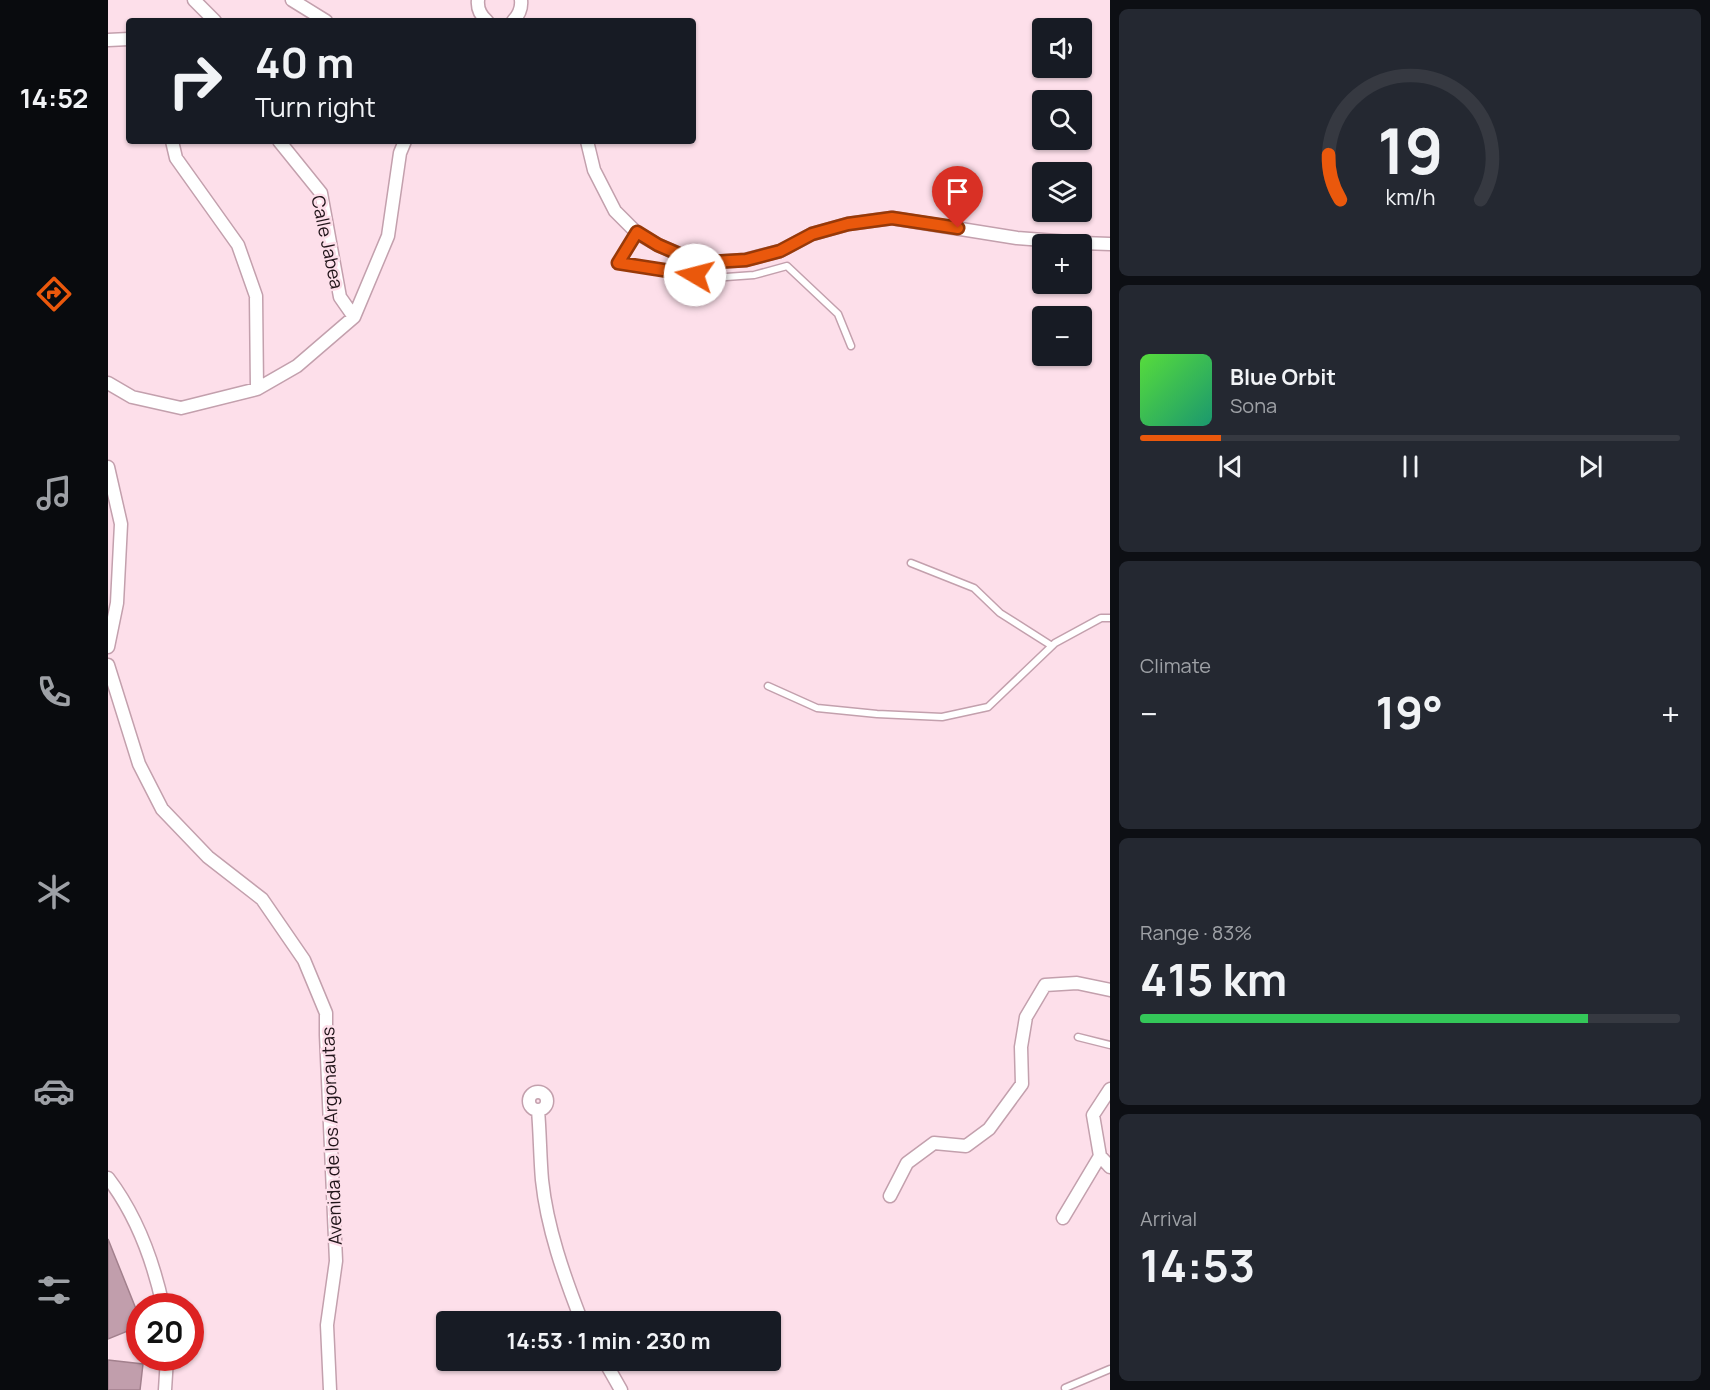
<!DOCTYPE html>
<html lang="en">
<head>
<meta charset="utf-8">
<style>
	body { margin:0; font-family:Manrope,sans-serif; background:#242831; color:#f1f3f6; height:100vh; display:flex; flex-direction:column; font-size:22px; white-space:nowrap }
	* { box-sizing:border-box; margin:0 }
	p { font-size:20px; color:#9ea1a6 }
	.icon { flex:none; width:33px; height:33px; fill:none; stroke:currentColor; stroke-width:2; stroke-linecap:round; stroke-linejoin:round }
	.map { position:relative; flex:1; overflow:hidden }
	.panel { display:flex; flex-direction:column; gap:9px; padding:9px; background:#0d0f14; width:600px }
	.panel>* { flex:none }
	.banner { position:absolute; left:18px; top:18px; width:570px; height:126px; border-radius:6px; box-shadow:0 2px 4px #0004; background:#171b24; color:#f1f3f6; overflow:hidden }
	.buttons { position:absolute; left:924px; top:18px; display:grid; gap:12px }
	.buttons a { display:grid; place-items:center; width:60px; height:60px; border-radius:6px; background:#171b24; box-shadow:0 2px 4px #0004; font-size:30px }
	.speed { position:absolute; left:18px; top:1293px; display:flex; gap:12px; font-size:30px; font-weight:700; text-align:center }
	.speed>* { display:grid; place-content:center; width:78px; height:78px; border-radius:50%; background:#171b24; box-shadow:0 2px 4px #0004; line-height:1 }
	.speed .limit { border:9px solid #d22; background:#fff; color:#111 }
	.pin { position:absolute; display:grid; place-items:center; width:51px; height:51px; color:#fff; margin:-62px -26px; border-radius:50% 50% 50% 0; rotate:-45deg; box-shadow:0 0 6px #0007 }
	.pin .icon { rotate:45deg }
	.me { position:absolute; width:66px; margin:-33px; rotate:278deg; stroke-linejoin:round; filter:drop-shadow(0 0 4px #0008) }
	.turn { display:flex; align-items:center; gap:21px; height:126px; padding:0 30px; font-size:27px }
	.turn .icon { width:78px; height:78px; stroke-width:2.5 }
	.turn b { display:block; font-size:42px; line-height:51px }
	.big { font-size:45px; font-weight:700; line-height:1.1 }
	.panel .widget { flex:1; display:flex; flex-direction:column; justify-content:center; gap:9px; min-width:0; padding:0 21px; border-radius:9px; background:#242831 }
	.panel .dial { align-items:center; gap:0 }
	.dial svg { height:156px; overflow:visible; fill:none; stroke:#363941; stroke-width:7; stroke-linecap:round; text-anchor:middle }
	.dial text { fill:#f1f3f6; stroke:none }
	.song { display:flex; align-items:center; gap:18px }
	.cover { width:72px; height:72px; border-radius:9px; background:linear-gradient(135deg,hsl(110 70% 55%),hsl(160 70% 35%)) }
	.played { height:6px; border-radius:3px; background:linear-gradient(90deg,#ea580c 15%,#363941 15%) }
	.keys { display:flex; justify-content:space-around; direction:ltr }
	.heat { display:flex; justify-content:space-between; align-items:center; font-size:33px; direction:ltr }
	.charge { height:9px; border-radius:4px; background:linear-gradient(90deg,#34c759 83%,#363941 0) }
	.trip { position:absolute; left:328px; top:1311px; width:345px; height:60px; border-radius:6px; background:#171b24; box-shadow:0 2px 4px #0004; font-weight:700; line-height:60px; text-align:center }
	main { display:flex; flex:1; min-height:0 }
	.tab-bar { display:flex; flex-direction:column; width:108px; justify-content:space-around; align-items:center; background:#090b0e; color:#9ea1a6 }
	.tab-bar .icon { width:42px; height:42px }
	.tab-bar .current { color:#ea580c }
	.tab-bar b { font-size:27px; color:#f1f3f6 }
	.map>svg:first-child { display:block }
	.building { fill:#c19eac; stroke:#a2808d; stroke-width:1.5 }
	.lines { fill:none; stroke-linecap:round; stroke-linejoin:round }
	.service-casing { stroke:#c3a0ad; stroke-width:9 }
	.minor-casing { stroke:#c3a0ad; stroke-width:15 }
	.service { stroke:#fff; stroke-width:6 }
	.minor { stroke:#fff; stroke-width:12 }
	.route-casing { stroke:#983908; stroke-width:15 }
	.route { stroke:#ea580c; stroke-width:10 }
	.labels { text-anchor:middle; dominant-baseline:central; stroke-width:5; stroke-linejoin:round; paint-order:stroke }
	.street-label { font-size:18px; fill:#1f1318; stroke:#fddfea }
</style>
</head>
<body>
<main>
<nav class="tab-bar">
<b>14:52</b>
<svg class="icon current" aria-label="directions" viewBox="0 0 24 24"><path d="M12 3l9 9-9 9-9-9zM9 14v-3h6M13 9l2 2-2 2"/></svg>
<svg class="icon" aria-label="music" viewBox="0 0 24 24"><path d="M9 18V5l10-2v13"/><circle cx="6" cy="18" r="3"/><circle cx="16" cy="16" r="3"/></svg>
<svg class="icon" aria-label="phone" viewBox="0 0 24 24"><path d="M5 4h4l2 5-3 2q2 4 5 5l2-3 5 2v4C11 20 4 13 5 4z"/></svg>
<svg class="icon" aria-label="climate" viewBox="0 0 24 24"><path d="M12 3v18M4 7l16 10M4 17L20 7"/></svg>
<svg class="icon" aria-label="car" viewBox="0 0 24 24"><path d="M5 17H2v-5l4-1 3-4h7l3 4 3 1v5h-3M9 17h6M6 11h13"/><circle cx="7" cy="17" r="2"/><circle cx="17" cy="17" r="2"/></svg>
<svg class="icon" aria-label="filters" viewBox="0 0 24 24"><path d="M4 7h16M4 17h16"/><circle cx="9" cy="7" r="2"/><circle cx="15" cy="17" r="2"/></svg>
</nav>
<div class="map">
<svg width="1002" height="1390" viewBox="0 0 1002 1390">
	<rect width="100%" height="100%" fill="#fddfea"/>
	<!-- building -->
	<path class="building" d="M0 1239 32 1319V1326L0 1339Z
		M0 1360 35 1364 32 1390H0Z"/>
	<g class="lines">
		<!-- service casing -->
		<g class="service-casing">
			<path id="service" d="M529 233 510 263 604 278 646 275 679 266 730 314 743 346
				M803 563 866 588 892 613 944 646
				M660 686 709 708 769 714 834 717 880 707 947 643 993 618H1002
				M970 1037 1002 1045
				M957 1388 1002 1369"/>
		</g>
		<!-- minor casing -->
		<g class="minor-casing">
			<path id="minor" d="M86 0 107 21
				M184 0 218 21
				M370 0C369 9 372 15 379 21
				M405 21C411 15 414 9 413 0
				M0 40 21 39
				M64 141 68 158 130 245 148 296 149 389
				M171 141 213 193 232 297 246 317
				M479 141 486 170 507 211 529 233 550 245 573 255 605 262 637 260 672 251 704 234 740 224 784 218 909 238 974 243 1002 244
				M0 383 24 397 73 408 149 389 189 366 246 317 280 236 292 153 297 141
				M0 467 13 524 9 603 0 647
				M0 665 31 764 54 809 100 857 154 899 196 960 218 1013V1035L228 1261 219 1325 222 1390
				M1002 1089 985 1115 992 1156 1002 1167
				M421 1101a9 9 0 1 1 18 0a9 9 0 1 1-18 0Z
				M430 1110C432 1133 432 1157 434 1180 439 1228 456 1276 474 1322
				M0 1178C29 1216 45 1260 55 1306
				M782 1196 799 1163 826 1143 858 1146 881 1129 914 1084 913 1047 918 1017 937 985 969 983 1002 990
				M955 1218 992 1156
				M496 1360 513 1390
				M57 1390 59 1358"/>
		</g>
		<!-- service -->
		<use href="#service" class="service"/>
		<!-- minor -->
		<use href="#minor" class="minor"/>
	</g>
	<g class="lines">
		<!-- route casing -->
		<g class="route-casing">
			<path id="route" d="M587 275 510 263 529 232 550 245 573 255 605 262 638 260 672 251 704 234 740 224 784 218 850 228"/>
		</g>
		<!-- route -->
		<use href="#route" class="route"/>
	</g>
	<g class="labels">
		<!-- street labels -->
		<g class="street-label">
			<text transform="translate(220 242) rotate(78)">Calle Jabea</text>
			<text transform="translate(223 1136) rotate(-92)">Avenida de los Argonautas</text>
		</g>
	</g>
</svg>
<div class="buttons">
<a><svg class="icon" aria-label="sound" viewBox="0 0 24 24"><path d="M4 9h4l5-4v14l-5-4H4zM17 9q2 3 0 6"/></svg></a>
<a><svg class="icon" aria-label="search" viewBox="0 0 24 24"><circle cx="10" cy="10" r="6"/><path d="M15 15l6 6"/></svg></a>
<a><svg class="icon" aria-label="layers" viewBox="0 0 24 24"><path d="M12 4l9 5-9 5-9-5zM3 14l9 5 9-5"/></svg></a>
<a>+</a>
<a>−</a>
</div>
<div class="speed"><div class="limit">20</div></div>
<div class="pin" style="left:850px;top:228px;background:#d93025"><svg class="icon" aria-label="arrive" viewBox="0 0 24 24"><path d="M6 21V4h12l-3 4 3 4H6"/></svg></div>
<svg class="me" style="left:587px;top:275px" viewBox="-20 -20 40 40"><circle r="19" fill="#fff"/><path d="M0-13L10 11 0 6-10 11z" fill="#ea580c"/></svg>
<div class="trip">14:53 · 1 min · 230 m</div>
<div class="banner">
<div class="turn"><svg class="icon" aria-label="right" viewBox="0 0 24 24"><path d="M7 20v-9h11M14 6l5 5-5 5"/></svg><div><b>40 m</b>Turn right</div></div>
</div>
</div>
<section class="panel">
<div class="widget dial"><svg viewBox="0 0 100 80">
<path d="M14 69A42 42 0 1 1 86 69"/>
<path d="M14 69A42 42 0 0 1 8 46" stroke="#ea580c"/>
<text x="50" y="56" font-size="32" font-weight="700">19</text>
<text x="50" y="72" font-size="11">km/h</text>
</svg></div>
<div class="widget">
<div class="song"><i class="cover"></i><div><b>Blue Orbit</b><p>Sona</p></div></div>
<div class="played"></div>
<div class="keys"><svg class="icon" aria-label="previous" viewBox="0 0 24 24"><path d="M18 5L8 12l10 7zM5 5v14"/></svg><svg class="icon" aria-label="pause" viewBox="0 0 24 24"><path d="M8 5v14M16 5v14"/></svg><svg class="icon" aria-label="next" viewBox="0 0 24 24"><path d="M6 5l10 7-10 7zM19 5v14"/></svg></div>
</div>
<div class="widget"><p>Climate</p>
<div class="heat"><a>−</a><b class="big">19°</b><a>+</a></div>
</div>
<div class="widget"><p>Range · 83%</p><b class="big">415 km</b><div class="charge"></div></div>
<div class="widget"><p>Arrival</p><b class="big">14:53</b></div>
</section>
</main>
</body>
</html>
